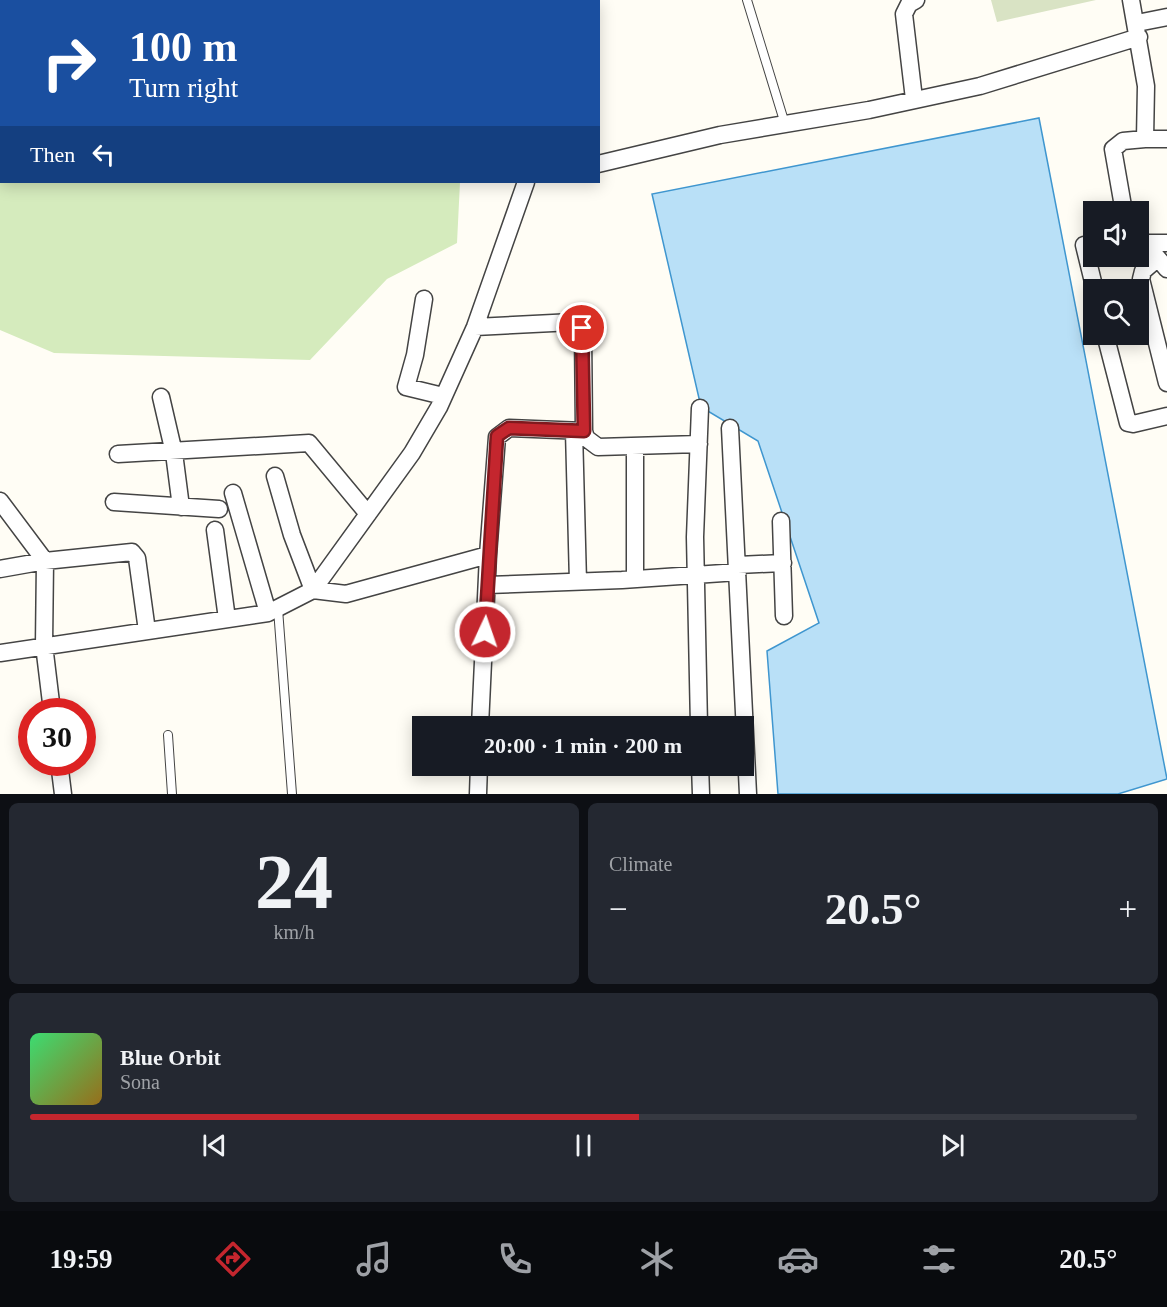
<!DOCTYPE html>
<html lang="en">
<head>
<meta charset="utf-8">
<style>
	body { margin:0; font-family:Georgia,serif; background:#242831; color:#f1f3f6; height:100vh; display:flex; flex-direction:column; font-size:22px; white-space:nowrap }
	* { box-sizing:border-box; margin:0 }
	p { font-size:20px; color:#9ea1a6 }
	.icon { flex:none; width:33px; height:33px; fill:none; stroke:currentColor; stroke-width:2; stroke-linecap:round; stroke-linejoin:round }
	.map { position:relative; height:794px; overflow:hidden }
	.side { display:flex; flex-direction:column; gap:9px; padding:9px; background:#0d0f14; flex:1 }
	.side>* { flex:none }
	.guide { position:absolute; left:0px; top:0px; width:600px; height:183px; box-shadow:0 3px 15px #0003; background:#1a4fa0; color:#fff; overflow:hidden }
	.buttons { position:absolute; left:1083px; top:201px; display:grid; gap:12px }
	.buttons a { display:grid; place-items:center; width:66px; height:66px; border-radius:0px; background:#171b24; box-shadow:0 3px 15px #0003; font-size:30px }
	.speed { position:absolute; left:18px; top:698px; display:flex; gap:12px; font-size:30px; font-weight:700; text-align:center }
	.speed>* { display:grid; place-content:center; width:78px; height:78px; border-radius:50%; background:#171b24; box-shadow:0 3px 15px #0003; line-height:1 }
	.speed .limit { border:9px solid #d22; background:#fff; color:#111 }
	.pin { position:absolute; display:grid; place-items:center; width:51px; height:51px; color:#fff; margin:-26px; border:3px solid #fff; border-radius:50%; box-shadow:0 2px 6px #0007 }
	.me { position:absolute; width:66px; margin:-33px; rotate:3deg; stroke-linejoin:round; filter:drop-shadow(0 0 4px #0008) }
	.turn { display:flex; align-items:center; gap:21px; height:126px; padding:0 30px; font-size:27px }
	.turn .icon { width:78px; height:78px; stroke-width:2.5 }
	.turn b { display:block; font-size:42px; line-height:51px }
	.then { display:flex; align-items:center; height:57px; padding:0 30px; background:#0003; gap:12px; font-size:22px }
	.big { font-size:45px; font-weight:700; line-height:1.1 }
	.side .card { flex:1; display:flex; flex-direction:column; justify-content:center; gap:9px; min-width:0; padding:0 21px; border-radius:9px; background:#242831 }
	.side .dial { align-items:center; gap:0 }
	.dial b { font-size:78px; line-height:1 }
	.song { display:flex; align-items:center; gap:18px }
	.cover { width:72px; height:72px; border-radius:9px; background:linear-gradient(135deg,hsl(140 70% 55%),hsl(40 70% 35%)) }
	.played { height:6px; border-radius:3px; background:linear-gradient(90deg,#c4262e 55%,#363941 55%) }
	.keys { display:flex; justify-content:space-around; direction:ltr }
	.heat { display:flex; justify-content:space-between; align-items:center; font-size:33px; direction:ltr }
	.side .tiles { flex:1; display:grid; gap:9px; grid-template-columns:1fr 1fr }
	.card:last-child { grid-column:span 2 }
	.trip { position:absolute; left:412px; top:716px; width:342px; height:60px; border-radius:0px; background:#171b24; box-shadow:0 3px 15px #0003; font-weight:700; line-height:60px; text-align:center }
	.tabs { display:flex; height:96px; justify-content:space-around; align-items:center; background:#090b0e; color:#9ea1a6 }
	.tabs .icon { width:42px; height:42px }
	.tabs .current { color:#c4262e }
	.tabs b { font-size:27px; color:#f1f3f6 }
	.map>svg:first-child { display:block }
	.green { fill:#d5ebbd }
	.cemetery { fill:#d9e3c4 }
	.water { fill:#b9e0f7; stroke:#3f96cf; stroke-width:1.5 }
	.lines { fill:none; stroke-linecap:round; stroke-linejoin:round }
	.service-casing { stroke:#444; stroke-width:10 }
	.minor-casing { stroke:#444; stroke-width:19 }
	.service { stroke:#fff; stroke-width:8 }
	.minor { stroke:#fff; stroke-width:16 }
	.route-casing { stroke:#7f191e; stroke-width:15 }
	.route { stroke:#c4262e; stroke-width:10 }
</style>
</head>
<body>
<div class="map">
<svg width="1167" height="794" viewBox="0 0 1167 794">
	<rect width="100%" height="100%" fill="#fffdf5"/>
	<!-- green -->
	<path class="green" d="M0 0 393 1 2 2V182H460L457 243 387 279 310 360 54 353 0 330Z"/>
	<!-- cemetery -->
	<path class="cemetery" d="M991 0H1096L997 22Z"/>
	<!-- water -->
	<path class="water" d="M1039 118 1167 779 1118 794H778L767 651 819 623 758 441 701 407 652 194Z"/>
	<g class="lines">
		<!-- service casing -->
		<g class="service-casing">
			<path id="service" d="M747 0 785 124
				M278 609 292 794
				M168 735 172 794"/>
		</g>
		<!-- minor casing -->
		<g class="minor-casing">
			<path id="minor" d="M477 0 479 2
				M1137 23 1167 17
				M914 99 904 14 909 4 916 0
				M1145 139H1167
				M598 164 720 135 869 110 980 86 1139 37
				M1124 212 1113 149 1123 141 1145 139 1146 86 1131 0
				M1140 239 1145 243H1167
				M1145 243 1167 269
				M1084 245 1095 290
				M1157 259 1143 271 1141 279 1167 383
				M424 299 415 355 406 387 443 396
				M475 327 573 322 583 332 584 431 586 438 598 447 699 444
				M1105 334 1128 423 1133 424 1167 416
				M161 397 174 453 181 507
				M730 428 748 794
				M574 431 578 582
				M118 454 309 443 368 514
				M275 476 292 535 313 590 346 594 488 555
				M233 493 268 613
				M0 501 45 561 44 645 52 711
				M114 502 219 509
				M781 521 784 616
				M215 530 227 619
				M738 565 783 563
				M0 569 45 561 132 552 137 558 147 631
				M635 579V446
				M487 585 622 580 738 572
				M0 653 268 613 313 590 412 453 439 407 475 327 526 182
				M480 726 488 555 497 437 509 428 584 431
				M699 726 695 537 700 408
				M59 762 63 794
				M700 765 701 794
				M478 794 479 765"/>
		</g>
		<!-- service -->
		<use href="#service" class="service"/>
		<!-- minor -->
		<use href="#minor" class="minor"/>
	</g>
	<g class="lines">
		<!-- route casing -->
		<g class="route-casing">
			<path id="route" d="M485 632 497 436 509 428 584 431 582 328"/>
		</g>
		<!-- route -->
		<use href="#route" class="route"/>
	</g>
</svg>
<div class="buttons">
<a><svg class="icon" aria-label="sound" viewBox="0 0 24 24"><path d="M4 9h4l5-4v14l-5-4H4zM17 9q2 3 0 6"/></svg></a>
<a><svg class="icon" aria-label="search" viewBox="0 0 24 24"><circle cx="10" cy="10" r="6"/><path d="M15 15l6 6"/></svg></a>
</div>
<div class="speed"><div class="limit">30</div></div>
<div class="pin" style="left:582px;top:328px;background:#d93025"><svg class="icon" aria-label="arrive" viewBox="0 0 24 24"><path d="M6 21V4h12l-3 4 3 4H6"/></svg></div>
<svg class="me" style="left:485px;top:632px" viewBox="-20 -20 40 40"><circle r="17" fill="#c4262e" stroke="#fff" stroke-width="3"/><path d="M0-11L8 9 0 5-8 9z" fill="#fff"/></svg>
<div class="trip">20:00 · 1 min · 200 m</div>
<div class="guide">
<div class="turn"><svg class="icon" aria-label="right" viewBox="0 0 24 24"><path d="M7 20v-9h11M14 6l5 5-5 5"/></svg><div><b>100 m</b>Turn right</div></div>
<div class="then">Then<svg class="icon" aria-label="left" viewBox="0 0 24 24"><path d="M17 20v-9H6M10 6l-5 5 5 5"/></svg></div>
</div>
</div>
<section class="side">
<div class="tiles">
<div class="card dial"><b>24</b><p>km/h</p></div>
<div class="card"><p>Climate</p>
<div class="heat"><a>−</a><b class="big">20.5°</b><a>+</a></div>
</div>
<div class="card">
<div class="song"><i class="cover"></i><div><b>Blue Orbit</b><p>Sona</p></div></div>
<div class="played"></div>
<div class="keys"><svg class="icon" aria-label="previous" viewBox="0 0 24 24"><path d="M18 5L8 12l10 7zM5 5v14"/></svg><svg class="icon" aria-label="pause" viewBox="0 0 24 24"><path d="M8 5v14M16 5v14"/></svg><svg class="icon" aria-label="next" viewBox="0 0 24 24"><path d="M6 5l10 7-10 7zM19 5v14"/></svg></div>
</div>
</div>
</section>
<nav class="tabs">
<b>19:59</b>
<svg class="icon current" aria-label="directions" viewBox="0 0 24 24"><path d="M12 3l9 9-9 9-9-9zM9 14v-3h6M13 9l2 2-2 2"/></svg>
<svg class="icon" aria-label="music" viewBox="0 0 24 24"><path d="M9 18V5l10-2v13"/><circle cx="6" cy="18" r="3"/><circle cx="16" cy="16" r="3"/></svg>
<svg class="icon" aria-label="phone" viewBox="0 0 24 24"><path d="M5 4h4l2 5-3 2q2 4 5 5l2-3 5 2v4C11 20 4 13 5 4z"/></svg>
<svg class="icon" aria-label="climate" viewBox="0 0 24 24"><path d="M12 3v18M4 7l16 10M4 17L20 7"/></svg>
<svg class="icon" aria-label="car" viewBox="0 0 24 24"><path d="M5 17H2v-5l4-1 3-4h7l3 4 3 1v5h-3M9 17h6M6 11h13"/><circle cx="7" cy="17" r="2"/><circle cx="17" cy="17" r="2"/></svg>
<svg class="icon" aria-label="filters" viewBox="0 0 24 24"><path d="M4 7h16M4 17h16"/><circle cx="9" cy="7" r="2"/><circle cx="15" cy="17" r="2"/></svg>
<b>20.5°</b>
</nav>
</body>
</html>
